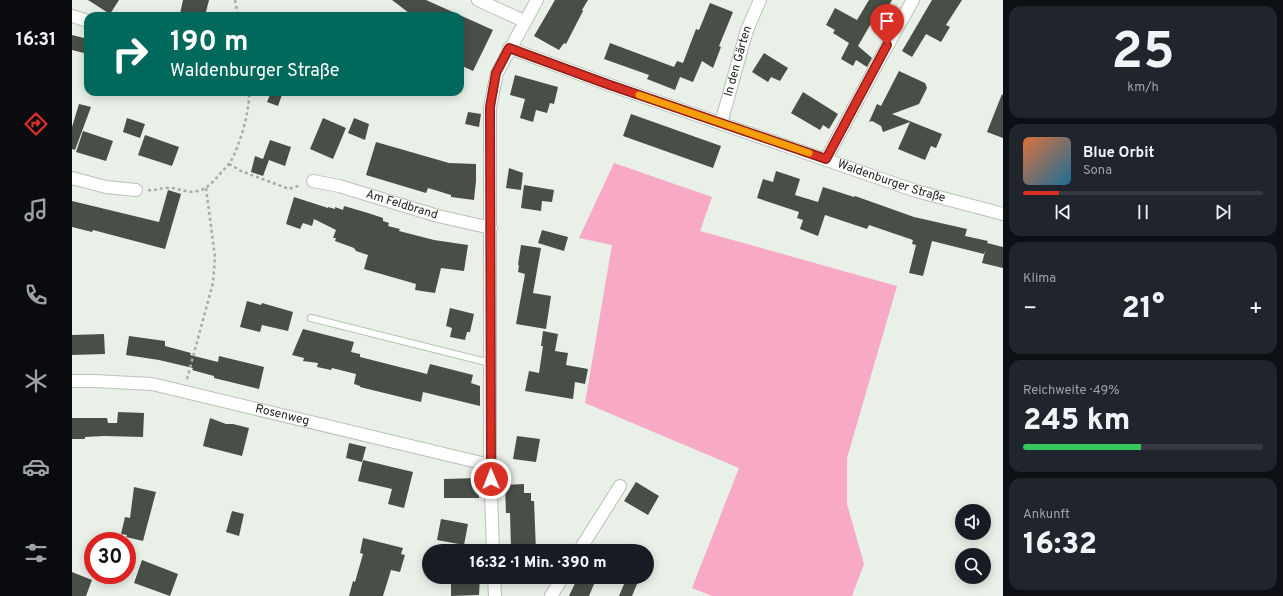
<!DOCTYPE html>
<html lang="de">
<head>
<meta charset="utf-8">
<style>
	body { margin:0; font-family:Overpass,sans-serif; background:#20242c; color:#f1f3f6; height:100vh; display:flex; flex-direction:column; font-size:15px; white-space:nowrap }
	* { box-sizing:border-box; margin:0 }
	p { font-size:13px; color:#9ea1a6 }
	.icon { flex:none; width:22px; height:22px; fill:none; stroke:currentColor; stroke-width:2; stroke-linecap:round; stroke-linejoin:round }
	.map { position:relative; flex:1; overflow:hidden }
	.details { display:flex; flex-direction:column; gap:6px; padding:6px; background:#0d0f14; width:280px }
	.details>* { flex:none }
	.top-card { position:absolute; left:12px; top:12px; width:380px; height:84px; border-radius:12px; box-shadow:0 2px 10px #0003; background:#00695c; color:#fff; overflow:hidden }
	.fabs { position:absolute; left:883px; top:504px; display:grid; gap:8px }
	.fabs a { display:grid; place-items:center; width:36px; height:36px; border-radius:50%; background:#171b24; box-shadow:0 2px 10px #0003; font-size:20px }
	.speed { position:absolute; left:12px; top:532px; display:flex; gap:8px; font-size:20px; font-weight:700; text-align:center }
	.speed>* { display:grid; place-content:center; width:52px; height:52px; border-radius:50%; background:#171b24; box-shadow:0 2px 10px #0003; line-height:1 }
	.speed .limit { border:6px solid #d22; background:#fff; color:#111 }
	.pin { position:absolute; display:grid; place-items:center; width:34px; height:34px; color:#fff; margin:-41px -17px; border-radius:50% 50% 50% 0; rotate:-45deg; box-shadow:0 0 4px #0007 }
	.pin .icon { rotate:45deg }
	.me { position:absolute; width:44px; margin:-22px; rotate:359deg; stroke-linejoin:round; filter:drop-shadow(0 0 3px #0008) }
	.turn { display:flex; align-items:center; gap:14px; height:84px; padding:0 20px; font-size:18px }
	.turn .icon { width:52px; height:52px; stroke-width:2.5 }
	.turn b { display:block; font-size:28px; line-height:34px }
	.big { font-size:30px; font-weight:800; line-height:1.1 }
	.details .card { flex:1; display:flex; flex-direction:column; justify-content:center; gap:6px; min-width:0; padding:0 14px; border-radius:12px; background:#20242c }
	.details .dial { align-items:center; gap:0 }
	.dial b { font-size:52px; line-height:1 }
	.song { display:flex; align-items:center; gap:12px }
	.cover { width:48px; height:48px; border-radius:6px; background:linear-gradient(135deg,hsl(20 70% 55%),hsl(200 70% 35%)) }
	.played { height:4px; border-radius:2px; background:linear-gradient(90deg,#d93025 15%,#363941 15%) }
	.keys { display:flex; justify-content:space-around; direction:ltr }
	.heat { display:flex; justify-content:space-between; align-items:center; font-size:22px; direction:ltr }
	.charge { height:6px; border-radius:3px; background:linear-gradient(90deg,#34c759 49%,#363941 0) }
	.trip { position:absolute; left:350px; top:544px; width:232px; height:40px; border-radius:20px; background:#171b24; box-shadow:0 2px 10px #0003; font-weight:800; line-height:40px; text-align:center }
	main { display:flex; flex:1; min-height:0 }
	.menu { display:flex; flex-direction:column; width:72px; justify-content:space-around; align-items:center; background:#090b0e; color:#9ea1a6 }
	.menu .icon { width:28px; height:28px }
	.menu .on { color:#d93025 }
	.menu b { font-size:18px; color:#f1f3f6 }
	.map>svg:first-child { display:block }
	.green { fill:#f7a9c5 }
	.building { fill:#484f47 }
	.lines { fill:none; stroke-linecap:round; stroke-linejoin:round }
	.lane-casing { stroke:#bac2b8; stroke-width:8 }
	.street-casing { stroke:#bac2b8; stroke-width:14 }
	.path { stroke:#a6ada6; stroke-width:2.5; stroke-dasharray:3 3; stroke-linecap:butt }
	.lane { stroke:#fff; stroke-width:6 }
	.street { stroke:#fff; stroke-width:12 }
	.route-casing { stroke:#8d1f18; stroke-width:10 }
	.route { stroke:#d93025; stroke-width:7 }
	.slow { stroke:#f59e0b; stroke-width:7 }
	.labels { text-anchor:middle; dominant-baseline:central; stroke-width:4; stroke-linejoin:round; paint-order:stroke }
	.street-label { font-size:12px; fill:#202320; stroke:#fff }
</style>
</head>
<body>
<main>
<nav class="menu">
<b>16:31</b>
<svg class="icon on" aria-label="directions" viewBox="0 0 24 24"><path d="M12 3l9 9-9 9-9-9zM9 14v-3h6M13 9l2 2-2 2"/></svg>
<svg class="icon" aria-label="music" viewBox="0 0 24 24"><path d="M9 18V5l10-2v13"/><circle cx="6" cy="18" r="3"/><circle cx="16" cy="16" r="3"/></svg>
<svg class="icon" aria-label="phone" viewBox="0 0 24 24"><path d="M5 4h4l2 5-3 2q2 4 5 5l2-3 5 2v4C11 20 4 13 5 4z"/></svg>
<svg class="icon" aria-label="climate" viewBox="0 0 24 24"><path d="M12 3v18M4 7l16 10M4 17L20 7"/></svg>
<svg class="icon" aria-label="car" viewBox="0 0 24 24"><path d="M5 17H2v-5l4-1 3-4h7l3 4 3 1v5h-3M9 17h6M6 11h13"/><circle cx="7" cy="17" r="2"/><circle cx="17" cy="17" r="2"/></svg>
<svg class="icon" aria-label="filters" viewBox="0 0 24 24"><path d="M4 7h16M4 17h16"/><circle cx="9" cy="7" r="2"/><circle cx="15" cy="17" r="2"/></svg>
</nav>
<div class="map">
<svg width="931" height="596" viewBox="0 0 931 596">
	<rect width="100%" height="100%" fill="#e8f0e7"/>
	<!-- green -->
	<path class="green" d="M542 163 640 197 628 231 825 286 775 458V504L792 564 780 596H640L620 588 667 468 513 403 540 245 507 238Z"/>
	<!-- building -->
	<path class="building" d="M16 0H47L38 14Z
		M111 0H137L133 16H116L108 14Z
		M320 0H354L421 30 401 71 388 65V16H341Z
		M483 0H516L510 10 511 11 494 44 492 43 487 50 462 36Z
		M797 0H820L810 18 804 15 786 46 800 58 795 67 784 60 781 66 769 59 777 43 761 33 763 30 754 25 763 8 785 20Z
		M860 0H890L874 25 878 27 869 42 854 34 840 57 830 51Z
		M638 3 661 12 647 46 649 47 641 68 630 61 621 82 608 77 603 90 575 79 577 75 532 59 538 43 602 67 605 61 611 63 624 29 627 30Z
		M0 35 16 39V54L0 50Z
		M692 53 716 68 708 81 699 77 696 82 680 72Z
		M827 71 853 83 855 88 847 104 820 114 870 134 864 148 859 146 853 160 826 149 838 122 811 132 809 126 800 121 797 122 805 104 809 106Z
		M443 75 486 87 482 104 478 103 475 113 464 110 461 122 448 118 453 99 438 95Z
		M199 92H211L206 106 195 102Z
		M731 92 766 114 757 129 751 125 748 130 719 113Z
		M930 94 931 95V138L915 132Z
		M7 104 19 107 3 150 0 149V127Z
		M396 112 409 114 407 127 393 124Z
		M559 114 649 146 641 168 551 136Z
		M55 118 73 124 68 138 51 132Z
		M251 118 274 128 261 159 238 149Z
		M282 118 297 124 293 140 276 133Z
		M11 131 41 141 34 161 4 152Z
		M73 135 107 147 100 166 66 155Z
		M198 140 219 147 213 166 197 160 191 176 179 172 183 156 191 159Z
		M304 142 377 163 404 164V181L402 200 379 197V195L356 188 354 193 294 175Z
		M437 168 451 173 449 190 434 188Z
		M704 171 728 179 723 195 746 202 751 187 782 197 783 196 842 217 895 229 893 236 916 241 915 243 931 247V268L910 263 914 248 912 254 860 241 851 276 837 273 844 245 840 244 841 240 797 225 795 229 753 215 746 236 728 229 731 220 725 218 727 212 685 198 691 179 701 182Z
		M452 185 482 190 480 202 470 201 469 211 449 208Z
		M96 190 109 194 93 249 21 230 20 232 0 227V201L87 222Z
		M222 197 256 208V207L263 209V207L271 210 272 206 296 213 311 218V221L317 223 316 226 328 229 327 231 362 240 396 245 392 271 369 268 363 293 343 290 344 284 292 269 296 255 284 251 282 248 263 241 264 238H261L264 230 242 219 240 226 231 223 228 229 214 224Z
		M470 230 496 237 492 251 466 243Z
		M449 245 469 248 461 293 479 296 474 329 444 324 453 274 446 272 447 265H446Z
		M175 301 189 305 190 303 221 312 216 331 190 325 188 332 168 327Z
		M378 308 402 314 398 332H395L393 340 378 337 380 328 374 326Z
		M231 329 282 342 279 352 288 354V357L355 374 358 364 401 375 399 383 408 386V406L351 392 349 402 288 387V386L282 384 284 374 260 368 259 370 245 367 246 363 231 361 232 358 220 355Z
		M471 331 486 334 483 351 496 353 494 365 516 369 513 384 503 382 501 399 453 391 457 371 467 373 471 346H469Z
		M32 334 33 354 0 355V335Z
		M57 336 93 341V346L119 353 118 355 146 362 147 356 192 367 187 389 142 378V376L120 370 121 368 87 360 54 355Z
		M46 412 72 413 71 437 32 436 13 437V439H0V418H35L36 423H45Z
		M138 418 154 424H161L177 428 170 456 131 446Z
		M445 436 468 439 464 462 441 459Z
		M277 443 294 447 290 462 274 458Z
		M291 460 341 472 332 508 316 504 320 489 286 481Z
		M407 478V498H372V479Z
		M564 482 587 496 576 515 552 501Z
		M452 484V493H459V501H462L464 551H440L439 548 438 513H434L433 485Z
		M62 487 84 492 71 541 54 537 55 535 49 534 53 517 58 518Z
		M160 511 172 514 167 536 154 532Z
		M369 519 396 524 392 545 365 540Z
		M291 538 331 548 329 554 333 555 328 572 319 570 311 596H277L281 581 283 582 291 554 288 553Z
		M70 560 106 574 98 596 62 583Z
		M0 572 20 580 14 596H0Z
		M379 577H408L407 595 379 596Z
		M506 577H525L517 596H497Z
		M555 577H568L560 596H547Z"/>
	<g class="lines">
		<!-- lane casing -->
		<g class="lane-casing">
			<path id="lane" d="M239 318 418 363"/>
		</g>
		<!-- street casing -->
		<g class="street-casing">
			<g id="street">
				<path d="M406 0 452 21"/>
				<path d="M0 16 16 21"/>
				<path id="s1" d="M437 48 535 84 844 191 931 214"/>
				<path id="s2" d="M649 123 675 30 688 0"/>
				<path d="M754 159 809 57 841 0"/>
				<path d="M0 178 34 187 64 190"/>
				<path id="s3" d="M241 181 267 186 366 216 419 228"/>
				<path id="s4" d="M0 381H22L80 384 418 465"/>
				<path d="M421 551 418 465V107L425 73 465 0"/>
				<path d="M507 551 548 486"/>
				<path d="M422 577 423 596"/>
				<path d="M479 596 491 577"/>
			</g>
		</g>
		<!-- path -->
		<path class="path" d="M163 0 166 16
			M157 164 169 171 217 189 229 185
			M76 190C83 191 88 188 95 188 105 187 114 194 125 191 135 189 141 182 147 175 151 170 156 166 159 161 168 144 178 111 177 92
			M115 379 141 283 143 257 134 188"/>
		<!-- lane -->
		<use href="#lane" class="lane"/>
		<!-- street -->
		<use href="#street" class="street"/>
	</g>
	<g class="lines">
		<!-- route casing -->
		<g class="route-casing">
			<path id="route" d="M419 479 418 107 424 73 437 48 535 84 754 159 815 45"/>
		</g>
		<!-- route -->
		<use href="#route" class="route"/>
		<!-- slow -->
		<path class="slow" d="M567 95 737 153"/>
	</g>
	<g class="labels">
		<!-- street labels -->
		<g class="street-label">
			<text stroke="none"><textPath href="#s2" startOffset="64">In den Gärten</textPath></text>
			<text stroke="none"><textPath href="#s1" startOffset="405">Waldenburger Straße</textPath></text>
			<text stroke="none"><textPath href="#s3" startOffset="92">Am Feldbrand</textPath></text>
			<text stroke="none"><textPath href="#s4" startOffset="214">Rosenweg</textPath></text>
		</g>
	</g>
</svg>
<div class="fabs">
<a><svg class="icon" aria-label="sound" viewBox="0 0 24 24"><path d="M4 9h4l5-4v14l-5-4H4zM17 9q2 3 0 6"/></svg></a>
<a><svg class="icon" aria-label="search" viewBox="0 0 24 24"><circle cx="10" cy="10" r="6"/><path d="M15 15l6 6"/></svg></a>
</div>
<div class="speed"><div class="limit">30</div></div>
<div class="pin" style="left:815px;top:45px;background:#d93025"><svg class="icon" aria-label="arrive" viewBox="0 0 24 24"><path d="M6 21V4h12l-3 4 3 4H6"/></svg></div>
<svg class="me" style="left:419px;top:479px" viewBox="-20 -20 40 40"><circle r="17" fill="#d93025" stroke="#fff" stroke-width="3"/><path d="M0-11L8 9 0 5-8 9z" fill="#fff"/></svg>
<div class="trip">16:32 · 1 Min. · 390 m</div>
<div class="top-card">
<div class="turn"><svg class="icon" aria-label="right" viewBox="0 0 24 24"><path d="M7 20v-9h11M14 6l5 5-5 5"/></svg><div><b>190 m</b>Waldenburger Straße</div></div>
</div>
</div>
<section class="details">
<div class="card dial"><b>25</b><p>km/h</p></div>
<div class="card">
<div class="song"><i class="cover"></i><div><b>Blue Orbit</b><p>Sona</p></div></div>
<div class="played"></div>
<div class="keys"><svg class="icon" aria-label="previous" viewBox="0 0 24 24"><path d="M18 5L8 12l10 7zM5 5v14"/></svg><svg class="icon" aria-label="pause" viewBox="0 0 24 24"><path d="M8 5v14M16 5v14"/></svg><svg class="icon" aria-label="next" viewBox="0 0 24 24"><path d="M6 5l10 7-10 7zM19 5v14"/></svg></div>
</div>
<div class="card"><p>Klima</p>
<div class="heat"><a>−</a><b class="big">21°</b><a>+</a></div>
</div>
<div class="card"><p>Reichweite · 49%</p><b class="big">245 km</b><div class="charge"></div></div>
<div class="card"><p>Ankunft</p><b class="big">16:32</b></div>
</section>
</main>
</body>
</html>
